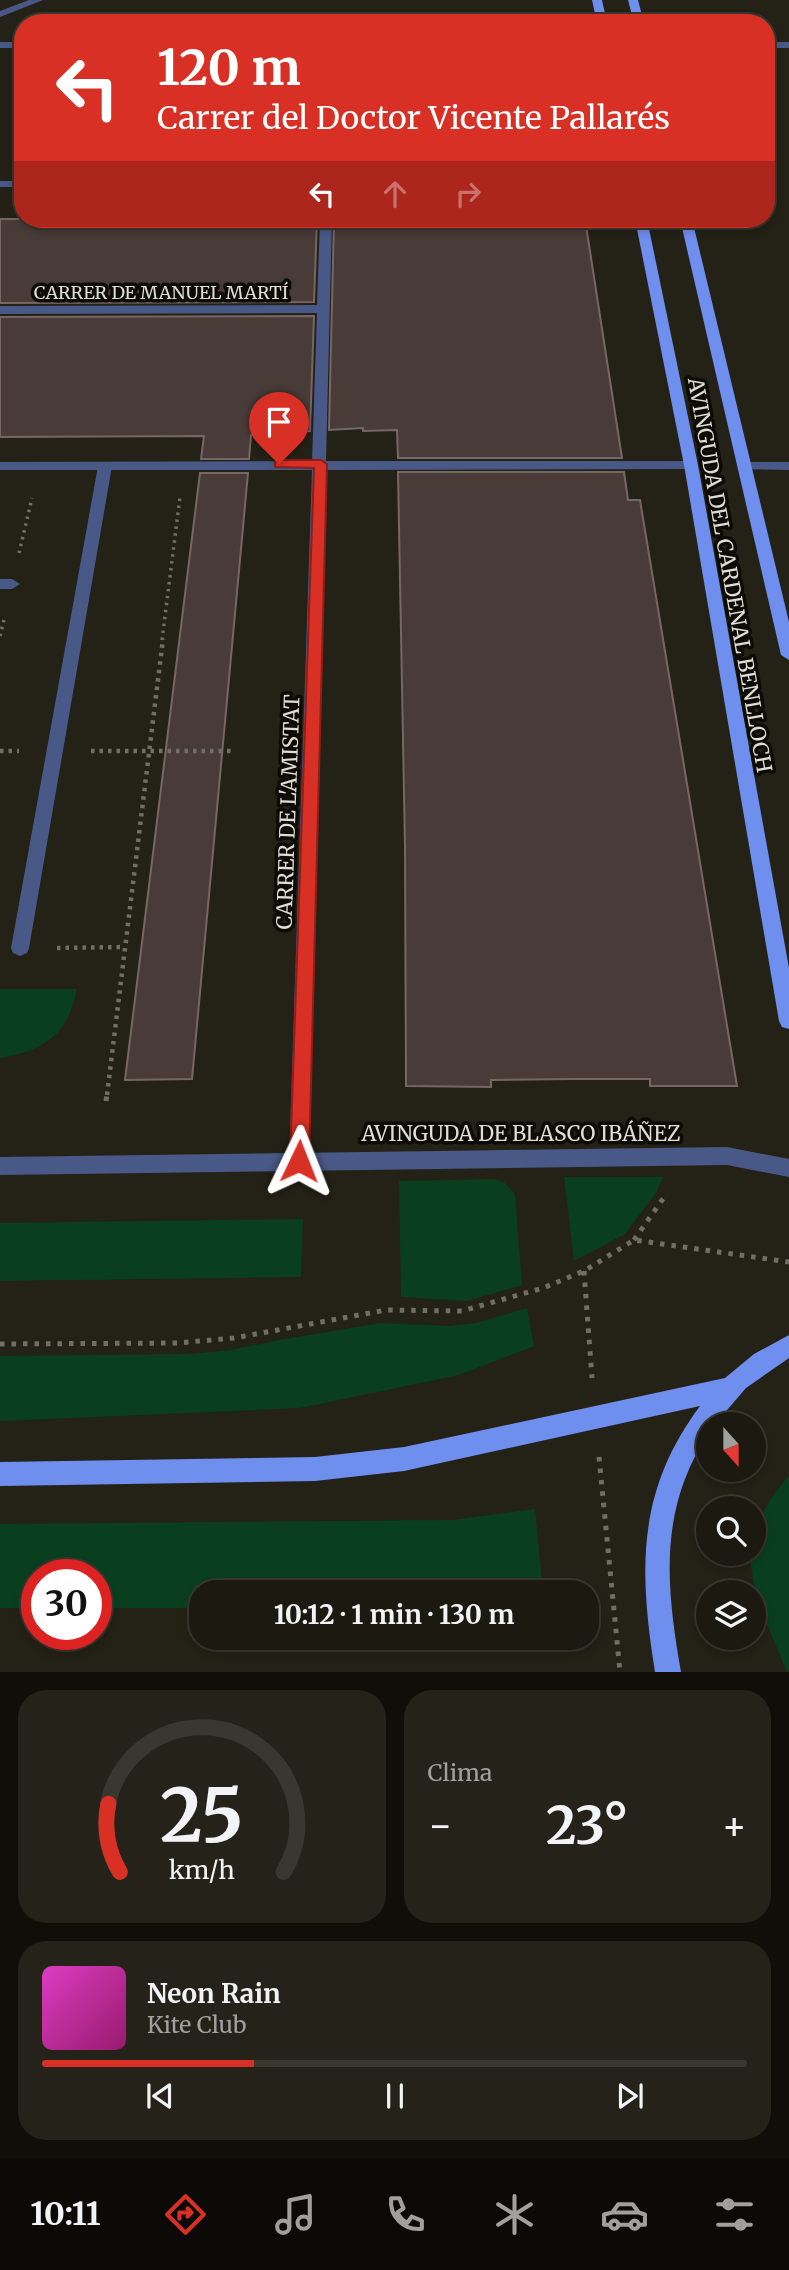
<!DOCTYPE html>
<html lang="es">
<head>
<meta charset="utf-8">
<style>
	body { margin:0; font-family:Merriweather,serif; background:#242219; color:#f1f3f6; height:100vh; display:flex; flex-direction:column; font-size:26px; white-space:nowrap }
	* { box-sizing:border-box; margin:0 }
	p { font-size:23px; color:#a0a09f }
	.icon { flex:none; width:38px; height:38px; fill:none; stroke:currentColor; stroke-width:2; stroke-linecap:round; stroke-linejoin:round }
	.map { position:relative; height:1672px; overflow:hidden }
	.sheet { display:flex; flex-direction:column; gap:18px; padding:18px; background:#0f0e09; flex:1 }
	.sheet>* { flex:none }
	.hud { position:absolute; left:14px; top:14px; width:761px; height:214px; border-radius:28px; box-shadow:0 4px 10px #0003,0 0 0 2px #393830; background:#d93025; color:#fff; overflow:hidden }
	.needle { width:46px; rotate:159deg }
	.buttons { position:absolute; left:696px; top:1412px; display:grid; gap:14px }
	.buttons a { display:grid; place-items:center; width:70px; height:70px; border-radius:50%; background:#1b1910; box-shadow:0 4px 10px #0003,0 0 0 2px #393830; font-size:35px }
	.speed { position:absolute; left:21px; top:1559px; display:flex; gap:14px; font-size:35px; font-weight:700; text-align:center }
	.speed>* { display:grid; place-content:center; width:91px; height:91px; border-radius:50%; background:#1b1910; box-shadow:0 4px 10px #0003,0 0 0 2px #393830; line-height:1 }
	.speed .limit { border:10px solid #d22; background:#fff; color:#111 }
	.pin { position:absolute; display:grid; place-items:center; width:60px; height:60px; color:#fff; margin:-72px -30px; border-radius:50% 50% 50% 0; rotate:-45deg; box-shadow:0 0 7px #0007 }
	.pin .icon { rotate:45deg }
	.me { position:absolute; width:77px; margin:-38px; rotate:2deg; stroke-linejoin:round; filter:drop-shadow(0 0 5px #0008) }
	.turn { display:flex; align-items:center; gap:24px; height:147px; padding:0 28px; font-size:32px }
	.turn .icon { width:91px; height:91px; stroke-width:2.5 }
	.turn b { display:block; font-size:49px; line-height:60px }
	.lanes { display:flex; align-items:center; height:66px; padding:0 28px; background:#0003; justify-content:center; gap:35px; direction:ltr }
	.lanes .off { opacity:.35 }
	.big { font-size:52px; font-weight:700; line-height:1.1 }
	.sheet .widget { flex:1; display:flex; flex-direction:column; justify-content:center; gap:10px; min-width:0; padding:0 24px; border-radius:28px; background:#242219 }
	.sheet .dial { align-items:center; gap:0 }
	.dial svg { height:182px; overflow:visible; fill:none; stroke:#393830; stroke-width:7; stroke-linecap:round; text-anchor:middle }
	.dial text { fill:#f1f3f6; stroke:none }
	.song { display:flex; align-items:center; gap:21px }
	.cover { width:84px; height:84px; border-radius:10px; background:linear-gradient(135deg,hsl(310 70% 55%),hsl(320 70% 35%)) }
	.played { height:7px; border-radius:4px; background:linear-gradient(90deg,#d93025 30%,#393830 30%) }
	.keys { display:flex; justify-content:space-around; direction:ltr }
	.heat { display:flex; justify-content:space-between; align-items:center; font-size:38px; direction:ltr }
	.sheet .tiles { flex:1; display:grid; gap:18px; grid-template-columns:1fr 1fr }
	.widget:last-child { grid-column:span 2 }
	.trip { position:absolute; left:189px; top:1580px; width:410px; height:70px; border-radius:28px; background:#1b1910; box-shadow:0 4px 10px #0003,0 0 0 2px #393830; font-weight:700; line-height:70px; text-align:center }
	.tabs { display:flex; height:112px; justify-content:space-around; align-items:center; background:#0b0a06; color:#a0a09f }
	.tabs .icon { width:49px; height:49px }
	.tabs .on { color:#d93025 }
	.tabs b { font-size:32px; color:#f1f3f6 }
	.map>svg:first-child { display:block }
	.green { fill:#093f1f }
	.building { fill:#483b38; stroke:#776764; stroke-width:2 }
	.lines { fill:none; stroke-linecap:round; stroke-linejoin:round }
	.path-far2 { stroke:#716e65; stroke-width:3.5; stroke-dasharray:2.5 4.5; stroke-linecap:butt }
	.path-far1 { stroke:#716e65; stroke-width:4.5; stroke-dasharray:3.5 5; stroke-linecap:butt }
	.path { stroke:#716e65; stroke-width:5; stroke-dasharray:4.5 7; stroke-linecap:butt }
	.service { fill:#495987; fill-rule:evenodd }
	.pedestrian { fill:#495987; fill-rule:evenodd }
	.minor { fill:#495987; fill-rule:evenodd }
	.tertiary { fill:#495987; fill-rule:evenodd }
	.primary { fill:#6f8fef; fill-rule:evenodd }
	.route { fill:#d93025; stroke:#8d1f18; stroke-width:2 }
	.labels { text-anchor:middle; dominant-baseline:central; stroke-width:7; stroke-linejoin:round; paint-order:stroke }
	.far-street-label { font-size:18px; fill:#dfddd6; stroke:#0c0b06 }
	.street-label { font-size:21px; fill:#dfddd6; stroke:#0c0b06 }
</style>
</head>
<body>
<div class="map">
<svg width="789" height="1672" viewBox="0 0 789 1672">
	<rect width="100%" height="100%" fill="#242116"/>
	<!-- green -->
	<path class="green" d="M0 989H77C68 1035 44 1051 0 1058Z
		M564 1177H663L656 1193 625 1234 574 1261Z
		M496 1179 505 1183 515 1194 522 1285 467 1301 401 1297 399 1181Z
		M303 1219 301 1277 0 1281V1223Z
		M527 1308 534 1346 459 1375 300 1408 0 1421V1356L191 1354 231 1350 274 1341 380 1323 449 1326 476 1323Z
		M789 1475V1671L787 1672 757 1601 749 1554H754V1530L770 1500Z
		M535 1509 543 1592H201V1608H96V1575H37V1608H0V1524L452 1520Z"/>
	<!-- building -->
	<path class="building" d="M0 219H317L314 302 0 303Z
		M334 219H585L622 458H398L397 430 363 431V428L329 430Z
		M314 316 310 431 251 435 249 459H201L204 436 0 437V317Z
		M398 472H624L628 500H640L737 1086H650V1079H574L491 1080V1087L406 1086 405 847Z
		M200 473H248L192 1079 125 1080Z"/>
	<g class="lines">
		<!-- path-far2 -->
		<path class="path-far2" d="M19 553 32 498
			M0 636 5 616
			M162 640 180 497"/>
		<!-- path-far1 -->
		<path class="path-far1" d="M0 751H19
			M91 751H233
			M57 948 125 947
			M107 1095 163 639"/>
		<!-- path -->
		<path class="path" d="M106 1101 107 1093
			M634 1240 665 1196
			M584 1271 592 1378
			M0 1344 177 1343 234 1338 386 1310 462 1311 543 1288 584 1271 634 1240 789 1262
			M599 1457 620 1672"/>
		<!-- service -->
		<path class="service" d="M727 1147 789 1159V1177L727 1165 0 1175V1157Z"/>
		<!-- pedestrian -->
		<path class="pedestrian" d="M105 462 112 466 29 948 27 953 20 956 13 953 11 948 98 466Z
			M0 579H12L20 584 12 589H0Z"/>
		<!-- minor -->
		<path class="minor" d="M0 42H23V48H0Z
			M766 42H789V48H766Z
			M0 181H23V187H0Z
			M320 219H332L326 461H691L698 465 691 469 326 470 309 1161 306 1168 299 1170 292 1168 289 1161 312 470H0V462L312 461 317 313 0 314V306L317 305Z
			M744 462H789V470L739 469V463Z"/>
		<!-- tertiary -->
		<path class="tertiary" d="M29 0H43L0 17V11Z"/>
		<!-- primary -->
		<path class="primary" d="M592 0H602L607 23H597Z
			M628 0H638L644 23H634Z
			M635 219H647L698 465 789 968V1029L782 1027 779 1021 684 465Z
			M680 219H692L789 622V660L781 655Z
			M789 1335V1358L746 1388 715 1424H709V1433C658 1509 666 1586 681 1672H655C639 1571 636 1492 700 1406L404 1471 315 1481 0 1486V1462L315 1457 404 1447 725 1378 754 1354Z"/>
	</g>
	<!-- route -->
	<path class="route" d="M279 460H321L327 464 309 1161 306 1167 299 1170 293 1167 290 1161 314 468 275 467V462Z"/>
	<g class="labels">
		<!-- far-street labels -->
		<g class="far-street-label">
			<text x="161" y="292">CARRER DE MANUEL MARTÍ</text>
		</g>
		<!-- street labels -->
		<g class="street-label">
			<text transform="translate(730 575) rotate(80)">AVINGUDA DEL CARDENAL BENLLOCH</text>
			<text transform="translate(288 812) rotate(-88)">CARRER DE L'AMISTAT</text>
			<text x="521" y="1133">AVINGUDA DE BLASCO IBÁÑEZ</text>
		</g>
	</g>
</svg>
<div class="buttons">
<a><svg class="needle" viewBox="-14 -14 28 28"><path d="M0-13l5 13h-10z" fill="#e53935"/><path d="M0 13l5-13h-10z" fill="#a0a09f"/></svg></a>
<a><svg class="icon" aria-label="search" viewBox="0 0 24 24"><circle cx="10" cy="10" r="6"/><path d="M15 15l6 6"/></svg></a>
<a><svg class="icon" aria-label="layers" viewBox="0 0 24 24"><path d="M12 4l9 5-9 5-9-5zM3 14l9 5 9-5"/></svg></a>
</div>
<div class="speed"><div class="limit">30</div></div>
<div class="pin" style="left:279px;top:464px;background:#d93025"><svg class="icon" aria-label="arrive" viewBox="0 0 24 24"><path d="M6 21V4h12l-3 4 3 4H6"/></svg></div>
<svg class="me" style="left:299px;top:1161px" viewBox="-20 -20 40 40"><path d="M0-17L14 15 0 8-14 15z" fill="#d93025" stroke="#fff" stroke-width="4"/></svg>
<div class="trip">10:12 · 1 min · 130 m</div>
<div class="hud">
<div class="turn"><svg class="icon" aria-label="left" viewBox="0 0 24 24"><path d="M17 20v-9H6M10 6l-5 5 5 5"/></svg><div><b>120 m</b>Carrer del Doctor Vicente Pallarés</div></div>
<div class="lanes"><svg class="icon" aria-label="left" viewBox="0 0 24 24"><path d="M17 20v-9H6M10 6l-5 5 5 5"/></svg><svg class="icon off" aria-label="ahead" viewBox="0 0 24 24"><path d="M12 20V5M6 11l6-6 6 6"/></svg><svg class="icon off" aria-label="right" viewBox="0 0 24 24"><path d="M7 20v-9h11M14 6l5 5-5 5"/></svg></div>
</div>
</div>
<section class="sheet">
<div class="tiles">
<div class="widget dial"><svg viewBox="0 0 100 80">
<path d="M14 69A42 42 0 1 1 86 69"/>
<path d="M14 69A42 42 0 0 1 9 39" stroke="#d93025"/>
<text x="50" y="56" font-size="32" font-weight="700">25</text>
<text x="50" y="72" font-size="11">km/h</text>
</svg></div>
<div class="widget"><p>Clima</p>
<div class="heat"><a>−</a><b class="big">23°</b><a>+</a></div>
</div>
<div class="widget">
<div class="song"><i class="cover"></i><div><b>Neon Rain</b><p>Kite Club</p></div></div>
<div class="played"></div>
<div class="keys"><svg class="icon" aria-label="previous" viewBox="0 0 24 24"><path d="M18 5L8 12l10 7zM5 5v14"/></svg><svg class="icon" aria-label="pause" viewBox="0 0 24 24"><path d="M8 5v14M16 5v14"/></svg><svg class="icon" aria-label="next" viewBox="0 0 24 24"><path d="M6 5l10 7-10 7zM19 5v14"/></svg></div>
</div>
</div>
</section>
<nav class="tabs">
<b>10:11</b>
<svg class="icon on" aria-label="directions" viewBox="0 0 24 24"><path d="M12 3l9 9-9 9-9-9zM9 14v-3h6M13 9l2 2-2 2"/></svg>
<svg class="icon" aria-label="music" viewBox="0 0 24 24"><path d="M9 18V5l10-2v13"/><circle cx="6" cy="18" r="3"/><circle cx="16" cy="16" r="3"/></svg>
<svg class="icon" aria-label="phone" viewBox="0 0 24 24"><path d="M5 4h4l2 5-3 2q2 4 5 5l2-3 5 2v4C11 20 4 13 5 4z"/></svg>
<svg class="icon" aria-label="climate" viewBox="0 0 24 24"><path d="M12 3v18M4 7l16 10M4 17L20 7"/></svg>
<svg class="icon" aria-label="car" viewBox="0 0 24 24"><path d="M5 17H2v-5l4-1 3-4h7l3 4 3 1v5h-3M9 17h6M6 11h13"/><circle cx="7" cy="17" r="2"/><circle cx="17" cy="17" r="2"/></svg>
<svg class="icon" aria-label="filters" viewBox="0 0 24 24"><path d="M4 7h16M4 17h16"/><circle cx="9" cy="7" r="2"/><circle cx="15" cy="17" r="2"/></svg>
</nav>
</body>
</html>
